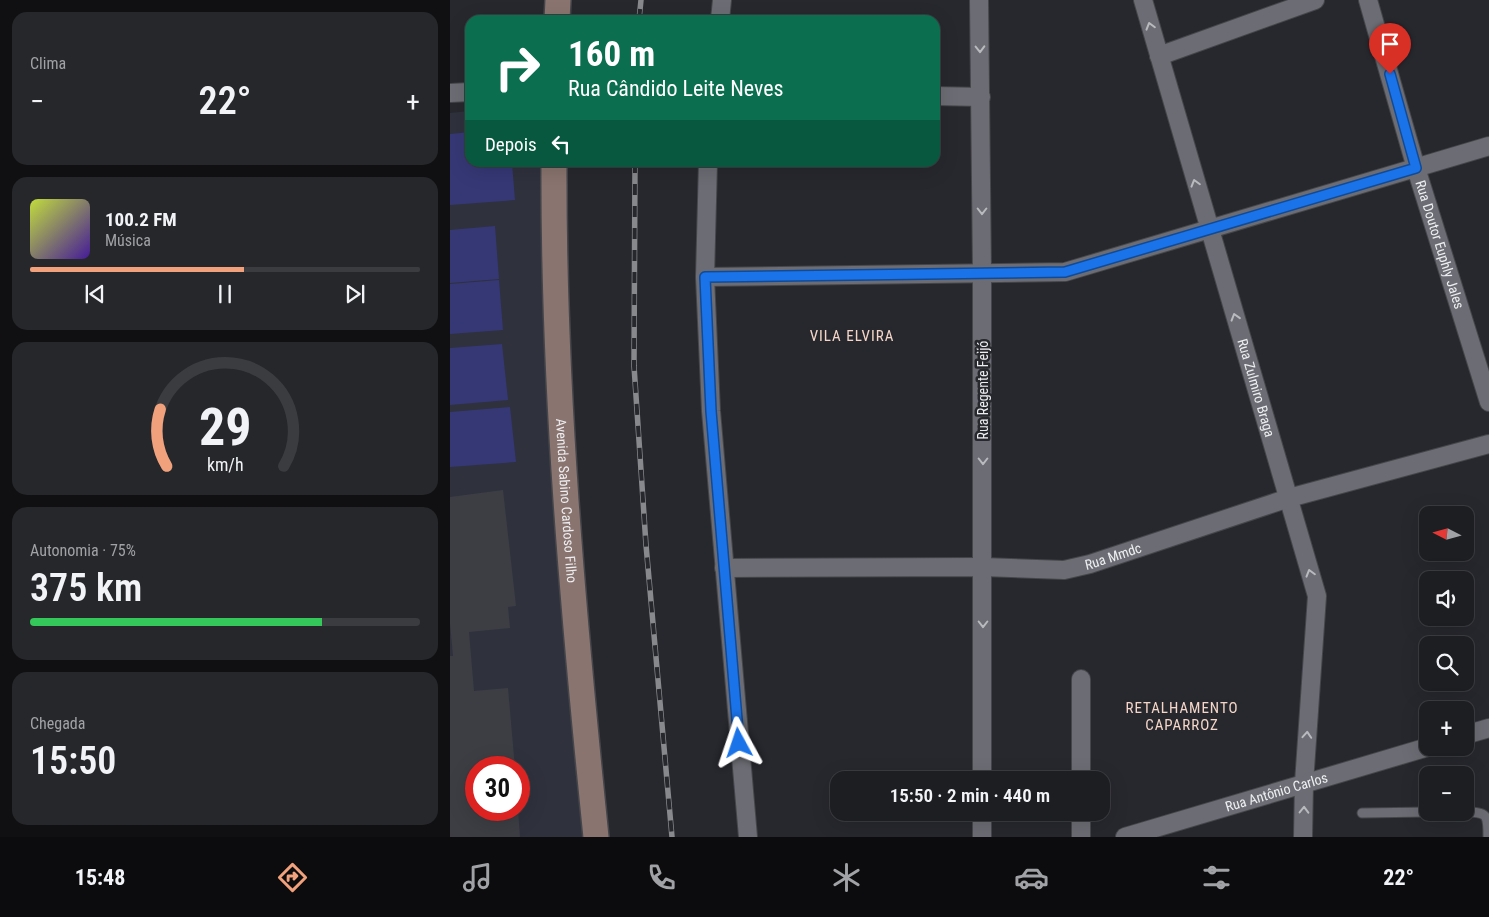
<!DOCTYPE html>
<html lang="pt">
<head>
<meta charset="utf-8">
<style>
	body { margin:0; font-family:"Roboto Condensed",sans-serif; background:#25272a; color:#f1f3f6; height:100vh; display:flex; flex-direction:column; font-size:19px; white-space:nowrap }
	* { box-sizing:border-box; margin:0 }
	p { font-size:16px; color:#a0a2a5 }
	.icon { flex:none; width:28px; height:28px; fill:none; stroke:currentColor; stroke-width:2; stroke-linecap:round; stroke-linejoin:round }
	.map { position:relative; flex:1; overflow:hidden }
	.details { display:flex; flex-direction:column; gap:12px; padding:12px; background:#101013; width:450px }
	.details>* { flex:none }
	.banner { position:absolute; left:15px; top:15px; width:475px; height:152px; border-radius:15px; box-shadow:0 5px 20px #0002,0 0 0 1px #3b3c40; background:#0b6e4f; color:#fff; overflow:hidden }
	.needle { width:32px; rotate:276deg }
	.tools { position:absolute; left:969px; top:506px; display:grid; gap:10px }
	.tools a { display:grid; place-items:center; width:55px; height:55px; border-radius:10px; background:#1d1e22; box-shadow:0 5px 20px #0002,0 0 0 1px #3b3c40; font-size:25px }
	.speed { position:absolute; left:15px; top:756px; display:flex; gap:10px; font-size:25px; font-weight:700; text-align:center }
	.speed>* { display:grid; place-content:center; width:65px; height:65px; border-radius:50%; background:#1d1e22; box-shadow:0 5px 20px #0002,0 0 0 1px #3b3c40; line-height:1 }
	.speed .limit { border:8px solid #d22; background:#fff; color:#111 }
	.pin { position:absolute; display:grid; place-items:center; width:42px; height:42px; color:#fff; margin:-51px -21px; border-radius:50% 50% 50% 0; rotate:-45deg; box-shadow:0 0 5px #0007 }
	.pin .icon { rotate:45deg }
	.me { position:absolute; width:55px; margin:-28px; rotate:355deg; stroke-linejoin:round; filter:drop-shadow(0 0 4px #0008) }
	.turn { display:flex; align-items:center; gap:18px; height:105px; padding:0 20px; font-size:22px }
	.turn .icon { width:65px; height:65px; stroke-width:2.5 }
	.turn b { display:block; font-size:35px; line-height:42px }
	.then { display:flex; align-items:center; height:48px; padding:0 20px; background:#0003; gap:10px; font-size:19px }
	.big { font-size:38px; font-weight:600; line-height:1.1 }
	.details .card { flex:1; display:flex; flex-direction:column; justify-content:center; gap:8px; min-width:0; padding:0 18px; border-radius:15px; background:#25272a }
	.details .dial { align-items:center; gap:0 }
	.dial svg { height:130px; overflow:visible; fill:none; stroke:#3b3c40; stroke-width:7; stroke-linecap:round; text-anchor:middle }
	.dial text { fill:#f1f3f6; stroke:none }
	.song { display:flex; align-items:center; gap:15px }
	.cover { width:60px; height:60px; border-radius:8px; background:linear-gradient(135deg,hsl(70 70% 55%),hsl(260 70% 35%)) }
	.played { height:5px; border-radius:2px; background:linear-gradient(90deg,#f1a17c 55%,#3b3c40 55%) }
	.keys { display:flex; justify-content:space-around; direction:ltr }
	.heat { display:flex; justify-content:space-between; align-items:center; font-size:28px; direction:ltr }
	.charge { height:8px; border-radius:4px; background:linear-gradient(90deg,#34c759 75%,#3b3c40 0) }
	.trip { position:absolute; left:380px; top:771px; width:280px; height:50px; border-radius:15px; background:#1d1e22; box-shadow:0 5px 20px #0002,0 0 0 1px #3b3c40; font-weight:600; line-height:50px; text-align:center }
	.tab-bar { display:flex; height:80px; justify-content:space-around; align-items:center; background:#0c0c0e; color:#a0a2a5 }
	.tab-bar .icon { width:35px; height:35px }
	.tab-bar .active { color:#f1a17c }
	.tab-bar b { font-size:22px; color:#f1f3f6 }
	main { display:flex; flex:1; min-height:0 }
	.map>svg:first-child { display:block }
	.built { fill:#2f313d; fill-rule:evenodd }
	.green { fill:#353875 }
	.building { fill:#3d3e44 }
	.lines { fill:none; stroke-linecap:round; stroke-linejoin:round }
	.service-casing { stroke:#45464b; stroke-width:11 }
	.minor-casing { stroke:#45464b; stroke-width:20 }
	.secondary-casing { stroke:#45464b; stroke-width:28 }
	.service { stroke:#6c6d74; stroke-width:9 }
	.minor { stroke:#6c6d74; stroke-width:18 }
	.secondary { stroke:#8a746f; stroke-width:25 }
	.rail-casing { stroke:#88898d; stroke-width:5.5 }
	.rail { stroke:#27282e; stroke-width:4; stroke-dasharray:11; stroke-linecap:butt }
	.oneway { stroke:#b9babf }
	.route-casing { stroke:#114b97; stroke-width:12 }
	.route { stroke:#1a73e8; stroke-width:9 }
	.labels { text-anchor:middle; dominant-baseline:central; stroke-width:5; stroke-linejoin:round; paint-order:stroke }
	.street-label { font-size:14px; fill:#edeef1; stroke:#27282e }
	.neighbourhood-label { font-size:15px; letter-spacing:1px; fill:#f5d6c8; stroke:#27282e }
</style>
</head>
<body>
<main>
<section class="details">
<div class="card"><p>Clima</p>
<div class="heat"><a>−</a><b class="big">22°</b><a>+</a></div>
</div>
<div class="card">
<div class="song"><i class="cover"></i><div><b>100.2 FM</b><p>Música</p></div></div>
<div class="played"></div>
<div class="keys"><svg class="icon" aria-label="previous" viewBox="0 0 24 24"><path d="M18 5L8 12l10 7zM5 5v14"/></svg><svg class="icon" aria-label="pause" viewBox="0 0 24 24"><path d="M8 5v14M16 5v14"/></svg><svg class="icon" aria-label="next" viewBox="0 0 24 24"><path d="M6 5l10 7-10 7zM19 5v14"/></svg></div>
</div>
<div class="card dial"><svg viewBox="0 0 100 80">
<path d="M14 69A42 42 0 1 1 86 69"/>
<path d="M14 69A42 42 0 0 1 10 34" stroke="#f1a17c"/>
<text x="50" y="56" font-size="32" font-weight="700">29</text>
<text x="50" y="72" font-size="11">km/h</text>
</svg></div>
<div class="card"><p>Autonomia · 75%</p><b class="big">375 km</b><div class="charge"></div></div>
<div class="card"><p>Chegada</p><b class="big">15:50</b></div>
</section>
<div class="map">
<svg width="1039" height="837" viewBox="0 0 1039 837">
	<rect width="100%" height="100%" fill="#27282e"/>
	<!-- built -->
	<path class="built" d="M20 111V162L91 163 100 395 133 837H0V113ZM26 768H69V810H26Z"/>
	<!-- green -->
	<path class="green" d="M20 132V162L62 163 65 200 0 205V134Z
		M45 226 49 279 0 283V230Z
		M49 280 53 330 0 334V284Z
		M52 344 58 400 0 405V348Z
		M60 407 66 462 0 467V412Z"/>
	<!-- building -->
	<path class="building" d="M53 490 66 606 58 607 60 628 19 632 24 691 58 688 65 768H26V810H68L70 837H0V656H3L0 623V497Z"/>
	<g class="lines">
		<!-- service casing -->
		<g class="service-casing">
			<path id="service" d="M1015 812C1038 812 1038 815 1038 837
				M912 813 978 812"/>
		</g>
		<!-- minor casing -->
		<g class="minor-casing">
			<g id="minor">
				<path d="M529 0 532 273V780"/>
				<path id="s1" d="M693 0 867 596 854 783 853 837"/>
				<path id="s2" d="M918 0 966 168 1039 402"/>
				<path d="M270 20 272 0"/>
				<path d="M709 56 865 0"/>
				<path d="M0 93 20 92"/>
				<path d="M485 96 531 97"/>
				<path d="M258 162 255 277 261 411 298 837"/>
				<path d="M255 277 615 272 1039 146"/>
				<path id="s3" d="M274 568 533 567 614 570 640 564 839 498 1039 444"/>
				<path d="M631 679V780"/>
				<path d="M1015 735 1039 728"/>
				<path d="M631 812V837"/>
				<path d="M532 837V812"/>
				<path id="s4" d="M675 837 978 747"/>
			</g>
		</g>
		<!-- secondary casing -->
		<g class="secondary-casing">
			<g id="secondary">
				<path d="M107 20 108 0"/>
				<path id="s5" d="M104 162C103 388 123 613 146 837"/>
			</g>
		</g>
		<!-- service -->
		<use href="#service" class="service"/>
		<!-- minor -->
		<use href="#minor" class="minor"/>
		<!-- secondary -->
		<use href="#secondary" class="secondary"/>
		<!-- rail casing -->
		<g class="rail-casing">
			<path id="rail" d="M189 20 191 0
				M185 162 184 366 196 545 222 837"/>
		</g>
		<!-- rail -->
		<use href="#rail" class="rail"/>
	</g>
	<!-- one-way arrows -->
	<defs><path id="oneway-chevron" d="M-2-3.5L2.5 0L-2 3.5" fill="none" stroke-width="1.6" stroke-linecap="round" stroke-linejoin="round" transform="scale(1.25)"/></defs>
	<g class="oneway">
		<use href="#oneway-chevron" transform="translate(700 26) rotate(-106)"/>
		<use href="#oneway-chevron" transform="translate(530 49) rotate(89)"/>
		<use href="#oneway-chevron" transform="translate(745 183) rotate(-106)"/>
		<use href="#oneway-chevron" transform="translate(532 211) rotate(90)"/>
		<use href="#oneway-chevron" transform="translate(785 317) rotate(-107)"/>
		<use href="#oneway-chevron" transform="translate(533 461) rotate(90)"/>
		<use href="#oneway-chevron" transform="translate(860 573) rotate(-106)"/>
		<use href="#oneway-chevron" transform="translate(533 624) rotate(90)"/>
		<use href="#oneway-chevron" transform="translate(857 735) rotate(-86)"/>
		<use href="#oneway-chevron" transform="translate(854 810) rotate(-89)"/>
	</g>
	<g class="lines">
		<!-- route casing -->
		<g class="route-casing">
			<path id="route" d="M289 743 261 411 255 277 615 272 966 168 940 74"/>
		</g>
		<!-- route -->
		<use href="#route" class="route"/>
	</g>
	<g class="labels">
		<!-- street labels -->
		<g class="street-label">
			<text stroke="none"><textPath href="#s2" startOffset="255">Rua Doutor Euphly Jales</textPath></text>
			<text stroke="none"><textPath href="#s1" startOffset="404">Rua Zulmiro Braga</textPath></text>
			<text transform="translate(533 390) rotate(-90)">Rua Regente Feijó</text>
			<text stroke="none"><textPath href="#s5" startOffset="339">Avenida Sabino Cardoso Filho</textPath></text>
			<text stroke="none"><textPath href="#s3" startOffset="391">Rua Mmdc</textPath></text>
			<text stroke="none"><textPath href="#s4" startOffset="158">Rua Antônio Carlos</textPath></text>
		</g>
		<!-- neighbourhood labels -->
		<g class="neighbourhood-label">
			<text x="402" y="336">VILA ELVIRA</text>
			<text x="732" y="708">RETALHAMENTO<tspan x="732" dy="17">CAPARROZ</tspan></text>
		</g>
	</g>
</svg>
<div class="tools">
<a><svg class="needle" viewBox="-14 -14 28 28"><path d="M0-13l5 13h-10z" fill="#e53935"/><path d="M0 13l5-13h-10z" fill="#a0a2a5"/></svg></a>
<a><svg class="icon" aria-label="sound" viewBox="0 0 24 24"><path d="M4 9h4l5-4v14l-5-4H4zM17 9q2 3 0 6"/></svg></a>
<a><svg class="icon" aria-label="search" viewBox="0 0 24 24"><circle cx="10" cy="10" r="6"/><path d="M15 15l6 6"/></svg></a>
<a>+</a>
<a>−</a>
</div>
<div class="speed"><div class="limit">30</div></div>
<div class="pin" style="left:940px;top:74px;background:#d93025"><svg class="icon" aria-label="arrive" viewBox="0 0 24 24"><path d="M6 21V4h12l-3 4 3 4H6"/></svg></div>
<svg class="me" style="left:289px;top:743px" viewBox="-20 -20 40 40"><path d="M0-17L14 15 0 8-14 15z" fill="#1a73e8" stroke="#fff" stroke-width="4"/></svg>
<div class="trip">15:50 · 2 min · 440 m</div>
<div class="banner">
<div class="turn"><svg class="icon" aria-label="right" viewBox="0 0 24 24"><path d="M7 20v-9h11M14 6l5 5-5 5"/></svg><div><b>160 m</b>Rua Cândido Leite Neves</div></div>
<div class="then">Depois<svg class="icon" aria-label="left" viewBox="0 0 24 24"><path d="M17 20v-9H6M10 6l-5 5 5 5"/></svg></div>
</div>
</div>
</main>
<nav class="tab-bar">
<b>15:48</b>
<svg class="icon active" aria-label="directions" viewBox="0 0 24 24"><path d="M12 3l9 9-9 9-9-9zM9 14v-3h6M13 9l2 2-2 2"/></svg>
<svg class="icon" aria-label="music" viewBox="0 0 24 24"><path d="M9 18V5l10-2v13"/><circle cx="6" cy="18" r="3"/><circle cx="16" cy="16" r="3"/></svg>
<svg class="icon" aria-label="phone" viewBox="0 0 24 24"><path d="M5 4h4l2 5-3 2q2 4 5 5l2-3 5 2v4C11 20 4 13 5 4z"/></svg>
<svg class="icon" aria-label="climate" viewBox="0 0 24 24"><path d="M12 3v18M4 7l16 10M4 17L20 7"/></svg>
<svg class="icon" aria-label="car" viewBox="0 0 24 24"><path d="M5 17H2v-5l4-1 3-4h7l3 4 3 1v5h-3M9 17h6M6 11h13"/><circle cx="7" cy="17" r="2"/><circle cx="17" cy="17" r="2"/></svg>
<svg class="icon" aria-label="filters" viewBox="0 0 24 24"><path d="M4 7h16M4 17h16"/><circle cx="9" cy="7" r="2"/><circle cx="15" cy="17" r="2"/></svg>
<b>22°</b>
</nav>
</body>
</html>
